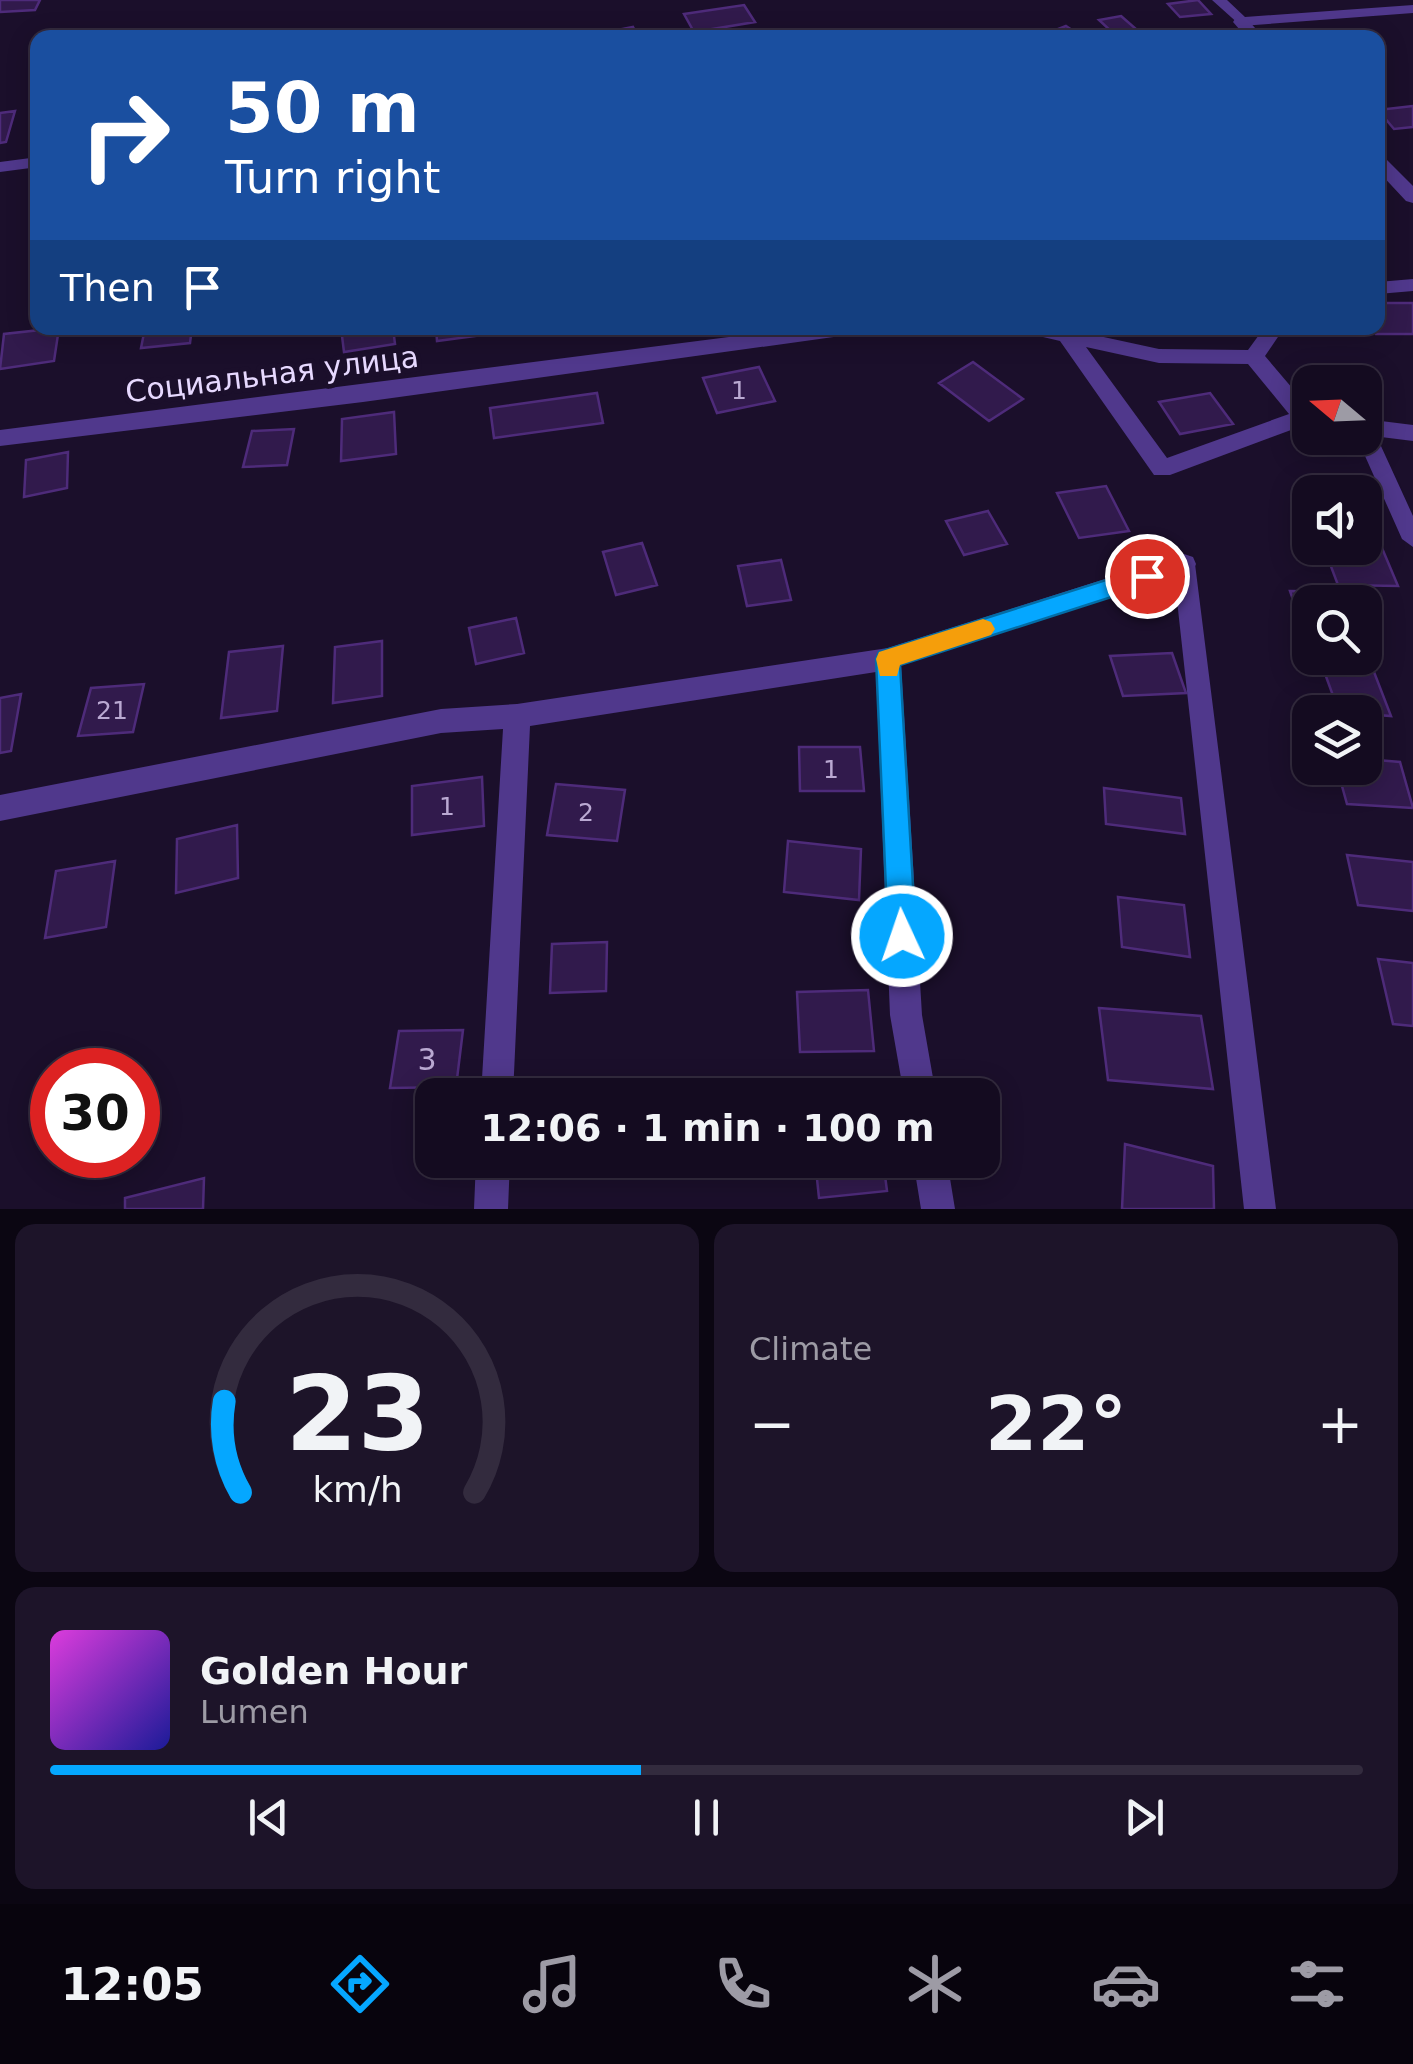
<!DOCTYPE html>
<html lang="en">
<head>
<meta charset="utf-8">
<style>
	body { margin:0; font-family:"DejaVu Sans",sans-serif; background:#1d1429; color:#f1f3f6; height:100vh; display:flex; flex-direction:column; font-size:38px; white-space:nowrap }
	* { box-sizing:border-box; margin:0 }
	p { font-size:32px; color:#9d9ba5 }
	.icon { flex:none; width:55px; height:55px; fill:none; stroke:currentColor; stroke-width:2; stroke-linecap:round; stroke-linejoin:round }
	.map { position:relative; height:1209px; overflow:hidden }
	.details { display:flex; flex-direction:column; gap:15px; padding:15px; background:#0b0612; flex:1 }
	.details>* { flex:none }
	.guide { position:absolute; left:30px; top:30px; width:1355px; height:305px; border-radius:20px; box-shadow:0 5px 25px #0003,0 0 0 2px #332b3e; background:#1a4fa0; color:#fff; overflow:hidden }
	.needle { width:65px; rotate:289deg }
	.controls { position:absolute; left:1292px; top:365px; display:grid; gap:20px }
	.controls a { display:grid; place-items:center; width:90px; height:90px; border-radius:20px; background:#140b20; box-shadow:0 5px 25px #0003,0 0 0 2px #332b3e; font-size:50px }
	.speed { position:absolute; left:30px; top:1048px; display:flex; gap:20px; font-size:50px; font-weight:700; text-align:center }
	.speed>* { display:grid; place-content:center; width:130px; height:130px; border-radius:50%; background:#140b20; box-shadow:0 5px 25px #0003,0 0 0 2px #332b3e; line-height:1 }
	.speed .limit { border:15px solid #d22; background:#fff; color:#111 }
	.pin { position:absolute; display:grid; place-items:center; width:85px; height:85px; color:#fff; margin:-42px; border:5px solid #fff; border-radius:50%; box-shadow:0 2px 10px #0007 }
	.me { position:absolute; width:110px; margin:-55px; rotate:357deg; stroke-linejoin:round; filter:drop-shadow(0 0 8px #0008) }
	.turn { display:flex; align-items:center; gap:35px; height:210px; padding:0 30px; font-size:45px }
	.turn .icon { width:130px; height:130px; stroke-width:2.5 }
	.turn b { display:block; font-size:70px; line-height:85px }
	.then { display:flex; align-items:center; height:95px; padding:0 30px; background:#0003; gap:20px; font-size:38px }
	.big { font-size:75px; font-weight:600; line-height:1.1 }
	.details .card { flex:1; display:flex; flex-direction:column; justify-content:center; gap:15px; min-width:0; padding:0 35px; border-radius:20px; background:#1d1429 }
	.details .dial { align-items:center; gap:0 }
	.dial svg { height:260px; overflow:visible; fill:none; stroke:#332b3e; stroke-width:7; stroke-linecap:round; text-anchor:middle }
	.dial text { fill:#f1f3f6; stroke:none }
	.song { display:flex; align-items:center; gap:30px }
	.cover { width:120px; height:120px; border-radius:15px; background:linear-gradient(135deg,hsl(300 70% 55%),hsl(240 70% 35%)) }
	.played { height:10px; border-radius:5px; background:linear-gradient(90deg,#05a7ff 45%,#332b3e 45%) }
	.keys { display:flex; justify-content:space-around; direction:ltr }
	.heat { display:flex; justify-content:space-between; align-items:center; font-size:55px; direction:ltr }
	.details .tiles { flex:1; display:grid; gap:15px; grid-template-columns:1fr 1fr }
	.card:last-child { grid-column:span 2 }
	.trip { position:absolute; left:415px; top:1078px; width:585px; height:100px; border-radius:20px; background:#140b20; box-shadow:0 5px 25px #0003,0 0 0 2px #332b3e; font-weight:600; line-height:100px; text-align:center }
	.dock { display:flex; height:160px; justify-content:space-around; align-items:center; background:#08040d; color:#9d9ba5 }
	.dock .icon { width:70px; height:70px }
	.dock .current { color:#05a7ff }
	.dock b { font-size:45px; color:#f1f3f6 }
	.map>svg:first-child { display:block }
	.building { fill:#311a4c; stroke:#4e2b7a; stroke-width:2.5 }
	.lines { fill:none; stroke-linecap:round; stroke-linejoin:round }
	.lane { fill:#50388c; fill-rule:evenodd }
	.street { fill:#50388c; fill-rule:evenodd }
	.route { fill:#05a7ff; stroke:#036da6; stroke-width:2.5 }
	.slow { fill:#f59e0b }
	.labels { text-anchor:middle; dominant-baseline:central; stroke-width:10; stroke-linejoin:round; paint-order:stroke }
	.number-label { font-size:25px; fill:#baa9d2 }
	.street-label { font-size:30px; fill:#e7d9ff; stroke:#1b0f2b }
	.near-number-label { font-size:30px; fill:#baa9d2 }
</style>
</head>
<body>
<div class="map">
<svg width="1413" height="1209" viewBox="0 0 1413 1209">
	<rect width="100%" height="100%" fill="#1b0f2b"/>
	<!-- building -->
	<path class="building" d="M0 0H40L35 10 0 12Z
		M1198 0 1211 14 1180 17 1168 4Z
		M744 5 755 22 694 32 684 14Z
		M1121 16 1136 29 1114 34 1099 20Z
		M1066 26 1084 38 1043 35Z
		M633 27 639 38 582 37Z
		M1413 106V127L1394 129 1378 110Z
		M15 111 6 142 0 143V113Z
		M1378 303H1413V334H1376L1372 328H1378Z
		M59 328 54 361 0 369 4 334Z
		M145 328H192L190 343 141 348Z
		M341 328H393L395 344 344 352Z
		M436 328H482L483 335 437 341Z
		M973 362 1023 399 989 421 939 383Z
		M759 367 775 401 717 413 703 378Z
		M597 393 603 423 494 438 490 408Z
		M1210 393 1233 424 1180 434 1159 402Z
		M394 412 396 454 341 461 342 419Z
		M294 429 287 465 243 467 252 431Z
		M68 452 67 488 24 497 26 460Z
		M1106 486 1129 531 1079 538 1057 493Z
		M988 511 1007 544 964 555 946 521Z
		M1365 540 1379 541 1398 586 1338 585 1324 548H1365Z
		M642 543 657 585 616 595 603 552Z
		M781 560 791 600 747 606 738 566Z
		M1290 591 1350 592 1354 602H1310L1307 640Z
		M516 618 524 653 476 664 469 628Z
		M382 641V696L333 703 335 647Z
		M283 646 277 711 221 718 229 652Z
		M1172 653 1186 693 1123 696 1110 656Z
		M1324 671 1374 672 1391 716 1339 712Z
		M144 684 133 732 78 736 91 688Z
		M21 694 11 751 0 753V698Z
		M799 747H860L864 791H800Z
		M1365 759 1400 762 1413 808 1347 804 1337 768H1365Z
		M482 777 484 826 412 835V786Z
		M556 784 625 790 617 841 547 835Z
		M1104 788 1181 798 1185 834 1106 824Z
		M237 825 238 878 176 893 177 839Z
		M788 841 861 849 859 900 784 892Z
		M1347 855 1413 862V911L1358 905Z
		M115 861 106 927 45 938 56 871Z
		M1118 897 1184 905 1190 957 1122 947Z
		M607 942 606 991 550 993 552 944Z
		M1378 959 1413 963V1026L1393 1024Z
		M868 990 874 1051 800 1052 797 992Z
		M1099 1008 1201 1016 1213 1089 1108 1080Z
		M463 1030 456 1087 390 1088 399 1031Z
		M1125 1144 1213 1166 1214 1209H1122Z
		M815 1160H883L887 1191 819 1198Z
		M204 1178 203 1209H125V1198Z"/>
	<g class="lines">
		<!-- lane -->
		<path class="lane" d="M1212 0H1227L1245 17 1413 5V13L1241 26Z
			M1365 426 1375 433 1413 516V547L1402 539 1357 438H1365Z
			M1184 555 1195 564 1276 1209H1244L1173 564Z"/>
		<!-- street -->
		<path class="street" d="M1235 19H1247L1264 38H1247L1233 22Z
			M1378 156 1384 157 1413 186V203L1406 201 1378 171Z
			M38 157V167L0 172V162Z
			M1413 279V291L1378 294V282Z
			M800 328H858L848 335 363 402 0 446V430Z
			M1023 328H1062L1159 349 1248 350 1264 328H1284L1265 356 1310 409V423L1170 475H1154L1060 341 1026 333ZM1086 347 1159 363 1248 364 1289 414 1167 458Z
			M1365 419 1413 425V441L1365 435Z
			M1184 554 1193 557 1196 564 1193 571 901 665 922 1015 936 1095H904L890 1015 876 672 530 726 513 1095H481L503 729 441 733 0 821V795L441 709 517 704 888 648Z
			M476 1160H510L508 1209H474Z
			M913 1160H947L955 1209H921Z"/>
	</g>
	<!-- route -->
	<path class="route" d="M1147 567 1155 570 1158 576 1155 583 900 665 916 936 912 945 902 949 892 945 888 936 876 659 879 652Z"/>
	<!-- slow -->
	<path class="slow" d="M983 619 991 622 995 629 991 635 900 665 897 676H880L876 659 879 652Z"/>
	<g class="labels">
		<!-- number labels -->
		<g class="number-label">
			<text x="739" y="390">1</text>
			<text x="112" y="710">21</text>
			<text x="831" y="769">1</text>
			<text x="447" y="806">1</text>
			<text x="586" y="812">2</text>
		</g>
		<!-- street labels -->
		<g class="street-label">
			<text transform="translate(272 374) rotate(-7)">Социальная улица</text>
		</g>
		<!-- near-number labels -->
		<g class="near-number-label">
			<text x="427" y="1059">3</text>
		</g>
	</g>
</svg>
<div class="controls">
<a><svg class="needle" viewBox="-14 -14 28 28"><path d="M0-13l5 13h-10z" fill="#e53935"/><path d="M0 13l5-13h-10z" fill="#9d9ba5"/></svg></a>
<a><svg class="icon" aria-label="sound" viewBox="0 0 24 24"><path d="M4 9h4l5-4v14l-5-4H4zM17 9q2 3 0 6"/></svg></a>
<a><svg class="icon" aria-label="search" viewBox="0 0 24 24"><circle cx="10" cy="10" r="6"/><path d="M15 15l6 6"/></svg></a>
<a><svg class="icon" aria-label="layers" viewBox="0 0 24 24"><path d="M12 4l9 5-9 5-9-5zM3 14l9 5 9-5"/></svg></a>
</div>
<div class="speed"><div class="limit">30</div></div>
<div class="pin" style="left:1147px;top:576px;background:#d93025"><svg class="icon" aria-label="arrive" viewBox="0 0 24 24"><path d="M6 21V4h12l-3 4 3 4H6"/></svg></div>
<svg class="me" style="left:902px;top:936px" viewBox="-20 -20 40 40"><circle r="17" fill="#05a7ff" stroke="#fff" stroke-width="3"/><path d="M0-11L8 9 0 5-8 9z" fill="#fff"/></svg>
<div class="trip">12:06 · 1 min · 100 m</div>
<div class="guide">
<div class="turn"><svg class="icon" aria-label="right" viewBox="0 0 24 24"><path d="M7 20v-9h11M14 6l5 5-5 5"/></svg><div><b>50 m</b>Turn right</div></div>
<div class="then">Then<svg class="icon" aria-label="arrive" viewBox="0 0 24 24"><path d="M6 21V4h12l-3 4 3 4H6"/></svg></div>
</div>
</div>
<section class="details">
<div class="tiles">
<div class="card dial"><svg viewBox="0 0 100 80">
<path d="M14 69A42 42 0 1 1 86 69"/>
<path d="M14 69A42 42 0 0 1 9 41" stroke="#05a7ff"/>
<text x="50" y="56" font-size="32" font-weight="700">23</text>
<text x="50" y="72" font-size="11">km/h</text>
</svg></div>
<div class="card"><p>Climate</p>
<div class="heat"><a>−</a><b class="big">22°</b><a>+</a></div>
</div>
<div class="card">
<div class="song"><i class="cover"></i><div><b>Golden Hour</b><p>Lumen</p></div></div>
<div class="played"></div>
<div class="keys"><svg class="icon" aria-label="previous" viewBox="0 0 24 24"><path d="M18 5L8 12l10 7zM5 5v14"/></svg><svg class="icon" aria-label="pause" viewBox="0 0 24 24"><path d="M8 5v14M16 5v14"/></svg><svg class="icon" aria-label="next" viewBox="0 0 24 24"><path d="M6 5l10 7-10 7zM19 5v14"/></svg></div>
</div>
</div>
</section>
<nav class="dock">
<b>12:05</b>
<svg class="icon current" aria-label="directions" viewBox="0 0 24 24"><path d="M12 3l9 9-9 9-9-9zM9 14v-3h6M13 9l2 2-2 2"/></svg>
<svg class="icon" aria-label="music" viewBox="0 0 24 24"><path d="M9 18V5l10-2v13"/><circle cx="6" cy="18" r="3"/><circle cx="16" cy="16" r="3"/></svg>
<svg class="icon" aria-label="phone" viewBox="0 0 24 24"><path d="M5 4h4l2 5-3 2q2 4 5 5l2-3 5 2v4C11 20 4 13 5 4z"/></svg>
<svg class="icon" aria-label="climate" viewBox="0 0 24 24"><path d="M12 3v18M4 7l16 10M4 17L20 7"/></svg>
<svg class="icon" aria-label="car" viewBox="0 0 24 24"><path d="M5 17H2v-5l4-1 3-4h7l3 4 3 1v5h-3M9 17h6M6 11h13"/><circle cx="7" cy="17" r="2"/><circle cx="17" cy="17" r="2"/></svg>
<svg class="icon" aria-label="filters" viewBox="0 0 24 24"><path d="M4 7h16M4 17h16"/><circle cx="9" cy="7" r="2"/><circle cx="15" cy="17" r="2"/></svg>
</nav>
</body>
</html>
